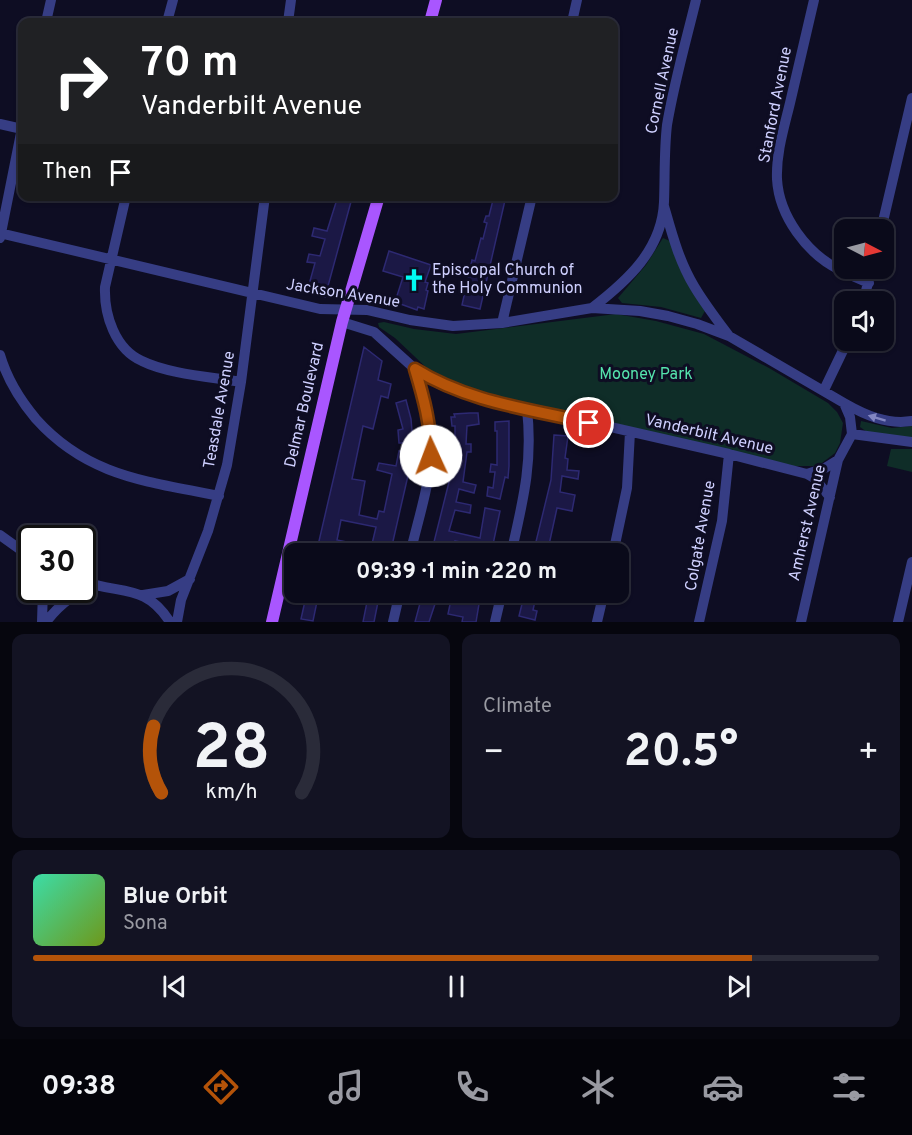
<!DOCTYPE html>
<html lang="en">
<head>
<meta charset="utf-8">
<style>
	body { margin:0; font-family:Overpass,sans-serif; background:#131323; color:#f1f3f6; height:100vh; display:flex; flex-direction:column; font-size:22px; white-space:nowrap }
	* { box-sizing:border-box; margin:0 }
	p { font-size:20px; color:#999aa2 }
	.icon { flex:none; width:33px; height:33px; fill:none; stroke:currentColor; stroke-width:2; stroke-linecap:round; stroke-linejoin:round }
	.map { position:relative; height:622px; overflow:hidden }
	.details { display:flex; flex-direction:column; gap:12px; padding:12px; background:#06060e; flex:1 }
	.details>* { flex:none }
	.hud { position:absolute; left:18px; top:18px; width:600px; height:183px; border-radius:12px; box-shadow:0 2px 4px #0004,0 0 0 2px #2a2b39; background:#202124; color:#fff; overflow:hidden }
	.needle { width:39px; rotate:96deg }
	.fabs { position:absolute; left:834px; top:219px; display:grid; gap:12px }
	.fabs a { display:grid; place-items:center; width:60px; height:60px; border-radius:12px; background:#0a0a1a; box-shadow:0 2px 4px #0004,0 0 0 2px #2a2b39; font-size:30px }
	.speed { position:absolute; left:18px; top:525px; display:flex; gap:12px; font-size:30px; font-weight:700; text-align:center }
	.speed>* { display:grid; place-content:center; width:78px; height:78px; border-radius:50%; background:#0a0a1a; box-shadow:0 2px 4px #0004,0 0 0 2px #2a2b39; line-height:1 }
	.speed .limit { border:3px solid #111; border-radius:9px; background:#fff; color:#111 }
	.pin { position:absolute; display:grid; place-items:center; width:51px; height:51px; color:#fff; margin:-26px; border:3px solid #fff; border-radius:50%; box-shadow:0 2px 6px #0007 }
	.me { position:absolute; width:66px; margin:-33px; rotate:358deg; stroke-linejoin:round; filter:drop-shadow(0 0 4px #0008) }
	.turn { display:flex; align-items:center; gap:21px; height:126px; padding:0 24px; font-size:27px }
	.turn .icon { width:78px; height:78px; stroke-width:2.5 }
	.turn b { display:block; font-size:42px; line-height:51px }
	.then { display:flex; align-items:center; height:57px; padding:0 24px; background:#0003; gap:12px; font-size:22px }
	.big { font-size:45px; font-weight:700; line-height:1.1 }
	.details .card { flex:1; display:flex; flex-direction:column; justify-content:center; gap:9px; min-width:0; padding:0 21px; border-radius:12px; background:#131323 }
	.details .dial { align-items:center; gap:0 }
	.dial svg { height:156px; overflow:visible; fill:none; stroke:#2a2b39; stroke-width:7; stroke-linecap:round; text-anchor:middle }
	.dial text { fill:#f1f3f6; stroke:none }
	.song { display:flex; align-items:center; gap:18px }
	.cover { width:72px; height:72px; border-radius:9px; background:linear-gradient(135deg,hsl(160 70% 55%),hsl(80 70% 35%)) }
	.played { height:6px; border-radius:3px; background:linear-gradient(90deg,#b45309 85%,#2a2b39 85%) }
	.keys { display:flex; justify-content:space-around; direction:ltr }
	.heat { display:flex; justify-content:space-between; align-items:center; font-size:33px; direction:ltr }
	.details .tiles { flex:1; display:grid; gap:12px; grid-template-columns:1fr 1fr }
	.card:last-child { grid-column:span 2 }
	.trip { position:absolute; left:284px; top:543px; width:345px; height:60px; border-radius:12px; background:#0a0a1a; box-shadow:0 2px 4px #0004,0 0 0 2px #2a2b39; font-weight:700; line-height:60px; text-align:center }
	.tab-bar { display:flex; height:96px; justify-content:space-around; align-items:center; background:#04040a; color:#999aa2 }
	.tab-bar .icon { width:42px; height:42px }
	.tab-bar .selected { color:#b45309 }
	.tab-bar b { font-size:27px; color:#f1f3f6 }
	.map>svg:first-child { display:block }
	.green { fill:#0f2d28 }
	.building { fill:#1b1845; stroke:#2d2972; stroke-width:1.5 }
	.lines { fill:none; stroke-linecap:round; stroke-linejoin:round }
	.minor { stroke:#363d84; stroke-width:10 }
	.major { stroke:#a956ff; stroke-width:12 }
	.oneway { fill:#8286c2 }
	.route-casing { stroke:#753606; stroke-width:15 }
	.route { stroke:#b45309; stroke-width:10 }
	.labels { text-anchor:middle; dominant-baseline:central; stroke-width:6; stroke-linejoin:round; paint-order:stroke }
	.street-label { font-size:16px; fill:#cfd0ff; stroke:#0e0d23 }
	.poi-label { font-size:16px; fill:#cfd0ff; stroke:#0e0d23; text-anchor:start }
	.park-label { font-size:16px; fill:#55e4ad; stroke:#0e0d23 }
</style>
</head>
<body>
<div class="map">
<svg width="912" height="622" viewBox="0 0 912 622">
	<rect width="100%" height="100%" fill="#0e0d23"/>
	<!-- green -->
	<path class="green" d="M663 238 670 241 705 311 701 318 661 307 622 303 618 298 646 265Z
		M616 314 656 321 704 334 769 368 828 403 837 412 843 423 840 443 835 453 818 466H792L483 394 431 372 395 338 379 327 378 323 384 322 414 329 456 334Z
		M861 421 892 428 912 426V438L867 432 860 427Z
		M891 449H912V472L887 466Z"/>
	<!-- building -->
	<path class="building" d="M338 196 352 198 325 297 307 292 315 263 307 262 309 254 320 256 325 239 312 236 314 228 327 231Z
		M494 196H506L480 309 462 305 472 260 475 261 481 238 483 239 487 223 484 222 486 216H489Z
		M389 251 431 265 425 282 428 283 426 290 428 291 424 309 418 307 417 310 395 302 403 277 383 271Z
		M364 347 382 361 378 380 391 384 388 398 381 396 373 429 363 426 352 479 365 481 359 515 377 519 379 511 384 512 392 474 377 470 379 463 396 466 399 451 413 454 401 506 391 550 376 547 377 545 372 544 376 527 341 520 337 540 352 543 349 554H316Z
		M406 400 411 419 413 443H399L398 430 403 429 396 403Z
		M470 413H478L479 424 467 426 466 444H471V452H467L463 482 476 485 474 493 459 489 456 502 471 505 470 513 455 510 449 531 480 538 485 508 500 511 491 554H474L475 545 455 541 452 554H431L449 482 455 447V426H452L451 417H455L454 414Z
		M509 421V466L508 478 505 477 500 499 487 496 488 487 493 488 495 472H490L491 464 497 465V431H495V422Z
		M554 435 568 436 565 458 568 459 567 470 579 471 578 479 562 476 560 492 575 495 572 511 557 508 547 554H533L551 480Z
		M307 592H319L313 621 301 619Z
		M369 592H380L374 622H363Z
		M423 592H451L449 601 437 598 429 622H415Z
		M468 592H481L476 622H462L463 617 448 614 452 595 466 598Z
		M525 592H537L533 610 537 611 535 620 519 616Z"/>
	<g class="lines">
		<!-- minor -->
		<path class="minor" d="M814 0C806 34 798 68 790 103 784 128 776 153 777 179 779 216 807 254 840 270 849 275 859 279 869 283
			M46 22 51 0
			M167 22 173 0
			M288 22 291 0
			M572 22 577 0
			M0 124 22 129
			M126 196 105 287C104 315 115 349 142 361 168 374 212 377 241 382
			M664 206C672 234 679 261 694 286 704 303 717 320 729 336
			M881 230 912 98
			M0 233 320 309 367 310 410 320 453 326 502 323 592 308 640 311 668 316 697 324 729 336 844 403 850 417 852 434 838 460 801 622
			M0 238 22 128
			M863 302 872 268
			M592 308C627 281 662 250 664 202 665 176 664 151 667 125 674 83 686 41 696 0
			M342 322 374 332 415 369 439 384 461 393 729 454 807 474 814 478 830 497
			M502 323 532 196
			M0 355C7 379 20 400 36 419 88 477 147 481 219 496
			M824 390 848 340
			M844 403C865 415 887 425 912 421
			M852 434 912 442
			M807 474 825 468 838 460
			M0 535 32 558
			M410 554C419 515 434 474 431 433 430 411 421 390 415 369
			M511 554C523 501 533 463 527 409
			M613 554 627 488 630 432
			M82 581C121 595 145 583 170 622
			M143 595 168 591 190 579
			M42 622 43 590
			M46 622C60 604 75 592 97 586
			M177 622 181 600 208 531 227 465 241 382 265 196
			M393 622 400 592
			M495 622 502 592
			M597 622 604 592
			M699 622 722 521 729 454
			M898 622 912 562"/>
		<!-- major -->
		<path class="major" d="M430 22 436 0
			M272 622 342 322 379 196"/>
	</g>
	<!-- one-way arrows -->
	<defs><path id="oneway-solid" d="M-6-.8H1V-3.2L6.5 0L1 3.2V.8H-6Z" transform="scale(1.5)"/></defs>
	<use class="oneway" href="#oneway-solid" transform="translate(877 418) rotate(-163)"/>
	<g class="lines">
		<!-- route casing -->
		<g class="route-casing">
			<path id="route" d="M431 456C431 425 424 399 415 369 468 402 529 409 589 423"/>
		</g>
		<!-- route -->
		<use href="#route" class="route"/>
	</g>
	<!-- icons -->
	<defs>
		<g id="church-bare" transform="scale(1.8)"><path d="M-1.2-6h2.4v3.5h3.3v2.4h-3.3V6h-2.4V-.1h-3.3v-2.4h3.3Z" fill="#00faf1" stroke="#0e0d23" stroke-width="2.5" paint-order="stroke"/></g>
	</defs>
	<g fill-rule="evenodd">
		<use href="#church-bare" x="414" y="280"/>
	</g>
	<g class="labels">
		<!-- street labels -->
		<g class="street-label">
			<text transform="translate(663 81) rotate(-78)">Cornell Avenue</text>
			<text transform="translate(776 105) rotate(-79)">Stanford Avenue</text>
			<text transform="translate(343 294) rotate(9)">Jackson Avenue</text>
			<text transform="translate(305 405) rotate(-77)">Delmar Boulevard</text>
			<text transform="translate(220 410) rotate(-80)">Teasdale Avenue</text>
			<text transform="translate(709 435) rotate(13)">Vanderbilt Avenue</text>
			<text transform="translate(808 523) rotate(-77)">Amherst Avenue</text>
			<text transform="translate(701 536) rotate(-80)">Colgate Avenue</text>
		</g>
		<!-- poi labels -->
		<g class="poi-label">
			<text x="432" y="271">Episcopal Church of<tspan x="432" dy="18">the Holy Communion</tspan></text>
		</g>
		<!-- park labels -->
		<g class="park-label">
			<text x="646" y="375">Mooney Park</text>
		</g>
	</g>
</svg>
<div class="fabs">
<a><svg class="needle" viewBox="-14 -14 28 28"><path d="M0-13l5 13h-10z" fill="#e53935"/><path d="M0 13l5-13h-10z" fill="#999aa2"/></svg></a>
<a><svg class="icon" aria-label="sound" viewBox="0 0 24 24"><path d="M4 9h4l5-4v14l-5-4H4zM17 9q2 3 0 6"/></svg></a>
</div>
<div class="speed"><div class="limit">30</div></div>
<div class="pin" style="left:589px;top:423px;background:#d93025"><svg class="icon" aria-label="arrive" viewBox="0 0 24 24"><path d="M6 21V4h12l-3 4 3 4H6"/></svg></div>
<svg class="me" style="left:431px;top:456px" viewBox="-20 -20 40 40"><circle r="19" fill="#fff"/><path d="M0-13L10 11 0 6-10 11z" fill="#b45309"/></svg>
<div class="trip">09:39 · 1 min · 220 m</div>
<div class="hud">
<div class="turn"><svg class="icon" aria-label="right" viewBox="0 0 24 24"><path d="M7 20v-9h11M14 6l5 5-5 5"/></svg><div><b>70 m</b>Vanderbilt Avenue</div></div>
<div class="then">Then<svg class="icon" aria-label="arrive" viewBox="0 0 24 24"><path d="M6 21V4h12l-3 4 3 4H6"/></svg></div>
</div>
</div>
<section class="details">
<div class="tiles">
<div class="card dial"><svg viewBox="0 0 100 80">
<path d="M14 69A42 42 0 1 1 86 69"/>
<path d="M14 69A42 42 0 0 1 10 35" stroke="#b45309"/>
<text x="50" y="56" font-size="32" font-weight="700">28</text>
<text x="50" y="72" font-size="11">km/h</text>
</svg></div>
<div class="card"><p>Climate</p>
<div class="heat"><a>−</a><b class="big">20.5°</b><a>+</a></div>
</div>
<div class="card">
<div class="song"><i class="cover"></i><div><b>Blue Orbit</b><p>Sona</p></div></div>
<div class="played"></div>
<div class="keys"><svg class="icon" aria-label="previous" viewBox="0 0 24 24"><path d="M18 5L8 12l10 7zM5 5v14"/></svg><svg class="icon" aria-label="pause" viewBox="0 0 24 24"><path d="M8 5v14M16 5v14"/></svg><svg class="icon" aria-label="next" viewBox="0 0 24 24"><path d="M6 5l10 7-10 7zM19 5v14"/></svg></div>
</div>
</div>
</section>
<nav class="tab-bar">
<b>09:38</b>
<svg class="icon selected" aria-label="directions" viewBox="0 0 24 24"><path d="M12 3l9 9-9 9-9-9zM9 14v-3h6M13 9l2 2-2 2"/></svg>
<svg class="icon" aria-label="music" viewBox="0 0 24 24"><path d="M9 18V5l10-2v13"/><circle cx="6" cy="18" r="3"/><circle cx="16" cy="16" r="3"/></svg>
<svg class="icon" aria-label="phone" viewBox="0 0 24 24"><path d="M5 4h4l2 5-3 2q2 4 5 5l2-3 5 2v4C11 20 4 13 5 4z"/></svg>
<svg class="icon" aria-label="climate" viewBox="0 0 24 24"><path d="M12 3v18M4 7l16 10M4 17L20 7"/></svg>
<svg class="icon" aria-label="car" viewBox="0 0 24 24"><path d="M5 17H2v-5l4-1 3-4h7l3 4 3 1v5h-3M9 17h6M6 11h13"/><circle cx="7" cy="17" r="2"/><circle cx="17" cy="17" r="2"/></svg>
<svg class="icon" aria-label="filters" viewBox="0 0 24 24"><path d="M4 7h16M4 17h16"/><circle cx="9" cy="7" r="2"/><circle cx="15" cy="17" r="2"/></svg>
</nav>
</body>
</html>
